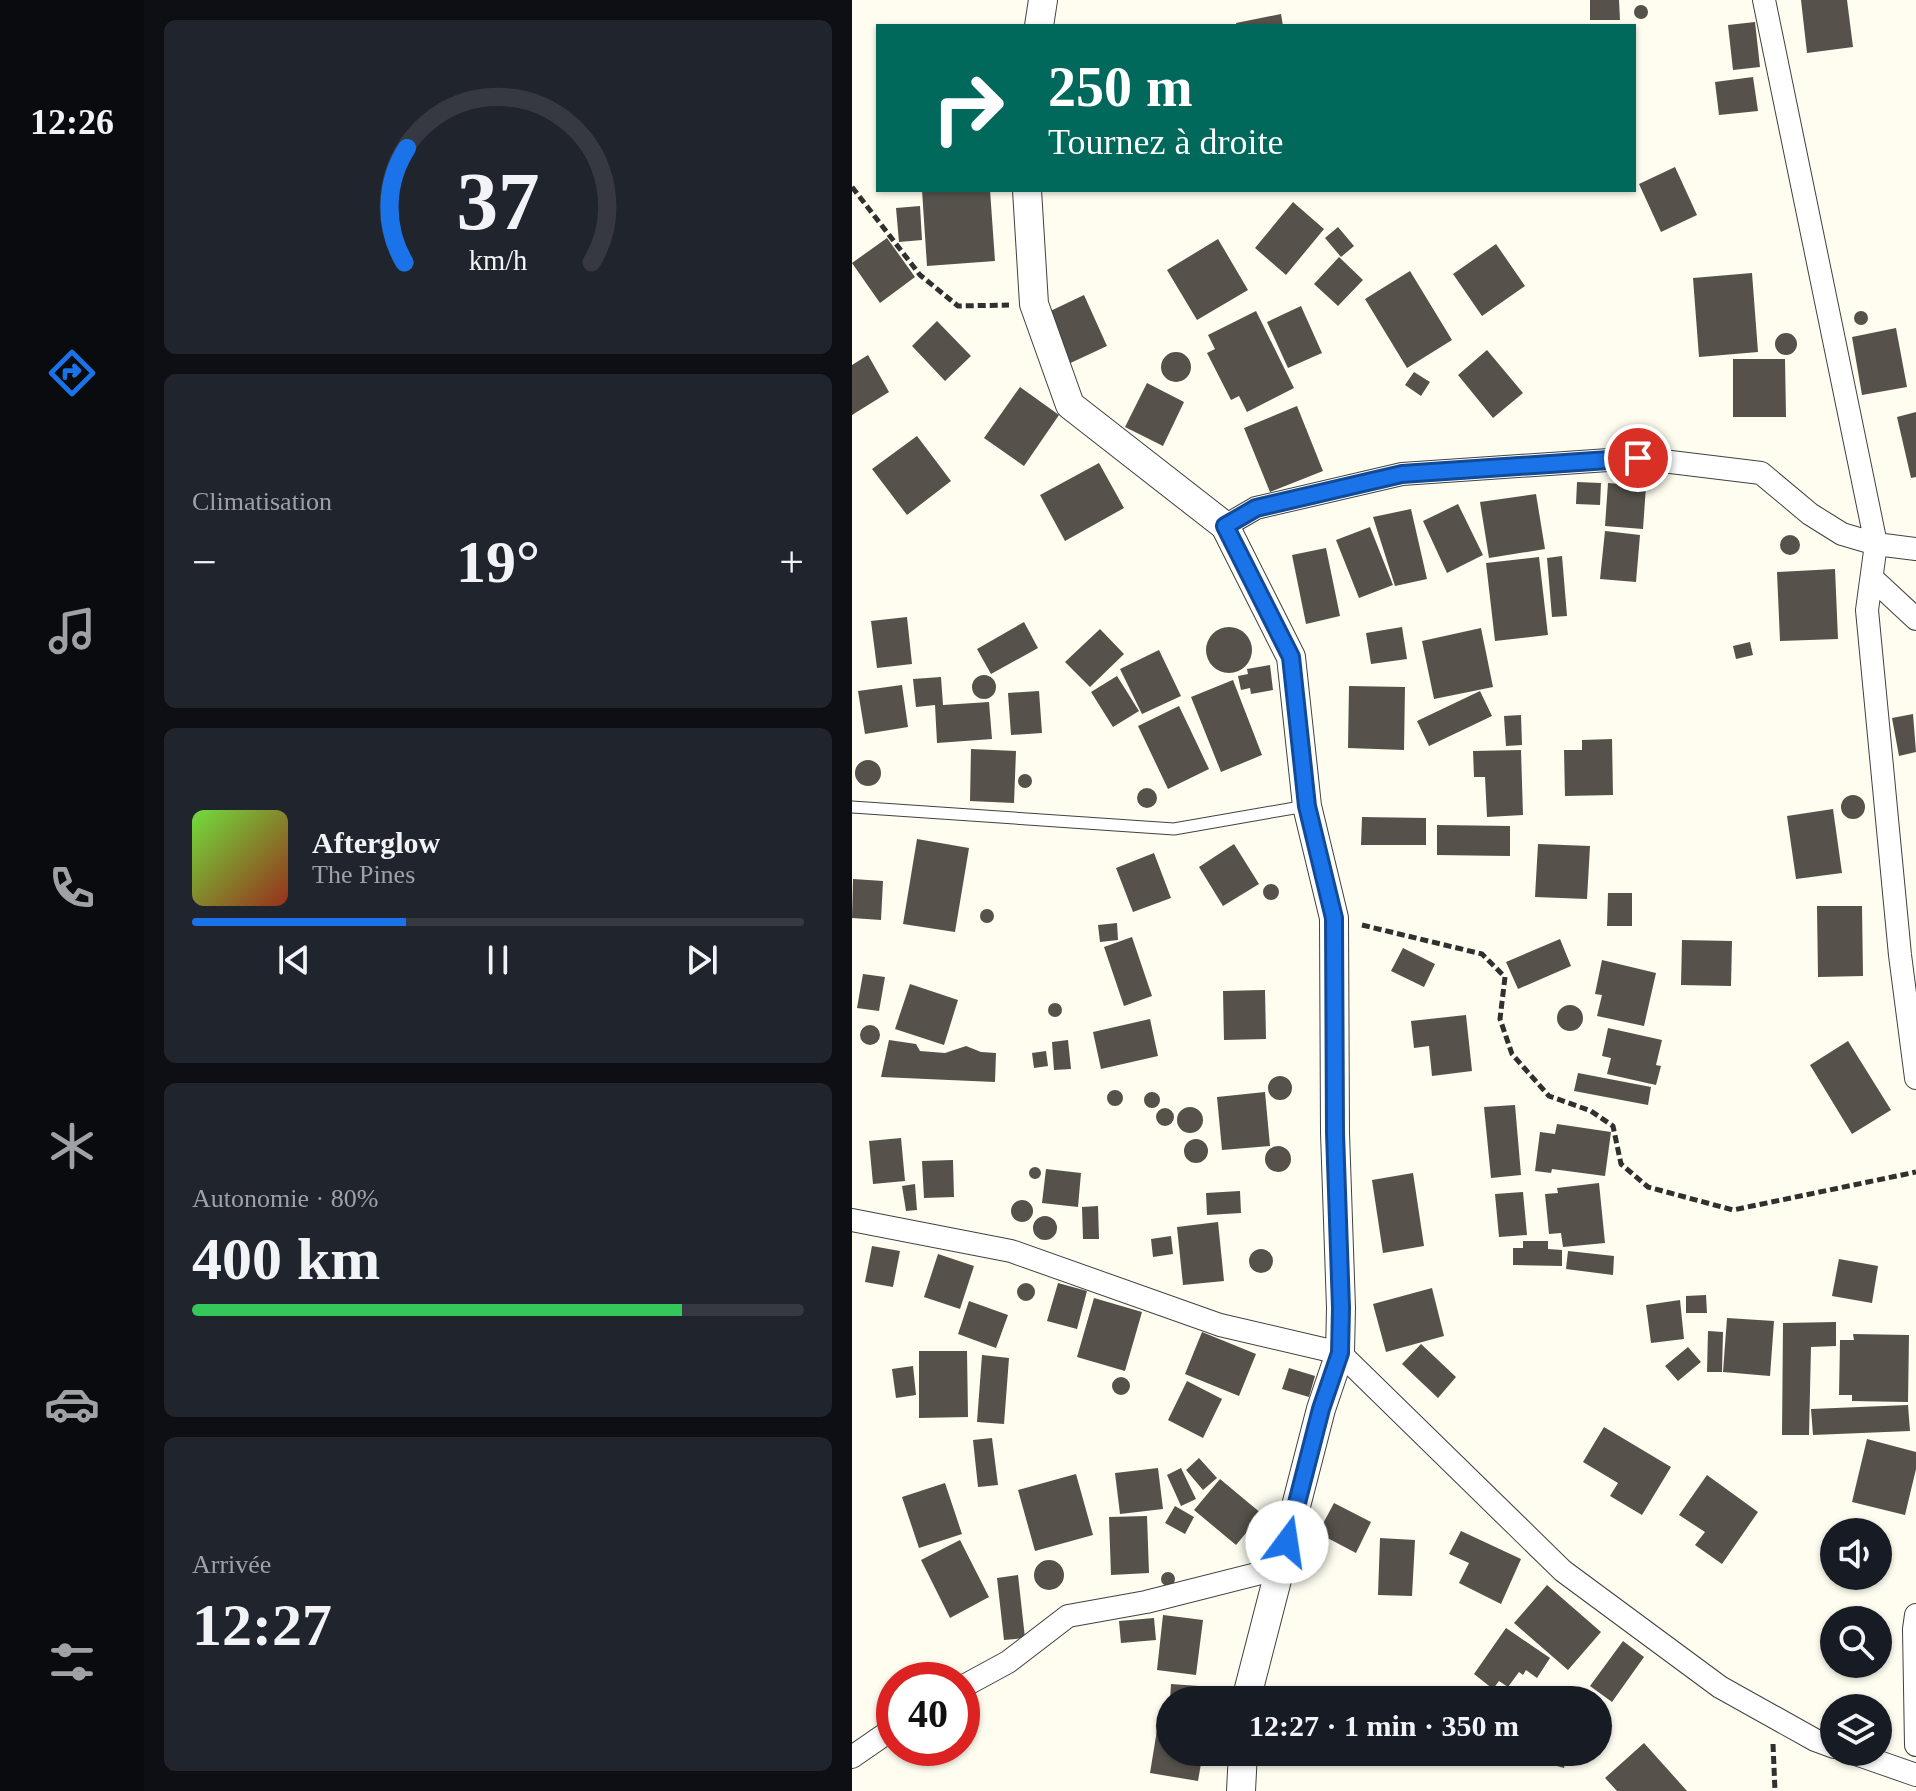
<!DOCTYPE html>
<html lang="fr">
<head>
<meta charset="utf-8">
<style>
	body { margin:0; font-family:Georgia,serif; background:#20242c; color:#f1f3f6; height:100vh; display:flex; flex-direction:column; font-size:30px; white-space:nowrap }
	* { box-sizing:border-box; margin:0 }
	p { font-size:26px; color:#9ea1a6 }
	.icon { flex:none; width:44px; height:44px; fill:none; stroke:currentColor; stroke-width:2; stroke-linecap:round; stroke-linejoin:round }
	.map { position:relative; flex:1; overflow:hidden }
	.side { display:flex; flex-direction:column; gap:20px; padding:20px; background:#0d0f14; width:708px }
	.side>* { flex:none }
	.guide { position:absolute; left:24px; top:24px; width:760px; height:168px; border-radius:0px; box-shadow:0 2px 6px #0004; background:#00695c; color:#fff; overflow:hidden }
	.buttons { position:absolute; left:968px; top:1518px; display:grid; gap:16px }
	.buttons a { display:grid; place-items:center; width:72px; height:72px; border-radius:50%; background:#171b24; box-shadow:0 2px 6px #0004; font-size:40px }
	.speed { position:absolute; left:24px; top:1662px; display:flex; gap:16px; font-size:40px; font-weight:700; text-align:center }
	.speed>* { display:grid; place-content:center; width:104px; height:104px; border-radius:50%; background:#171b24; box-shadow:0 2px 6px #0004; line-height:1 }
	.speed .limit { border:12px solid #d22; background:#fff; color:#111 }
	.pin { position:absolute; display:grid; place-items:center; width:68px; height:68px; color:#fff; margin:-34px; border:4px solid #fff; border-radius:50%; box-shadow:0 2px 8px #0007 }
	.me { position:absolute; width:88px; margin:-44px; rotate:14deg; stroke-linejoin:round; filter:drop-shadow(0 0 6px #0008) }
	.turn { display:flex; align-items:center; gap:28px; height:168px; padding:0 40px; font-size:36px }
	.turn .icon { width:104px; height:104px; stroke-width:2.5 }
	.turn b { display:block; font-size:56px; line-height:68px }
	.big { font-size:60px; font-weight:700; line-height:1.1 }
	.side .card { flex:1; display:flex; flex-direction:column; justify-content:center; gap:12px; min-width:0; padding:0 28px; border-radius:12px; background:#20242c }
	.side .dial { align-items:center; gap:0 }
	.dial svg { height:208px; overflow:visible; fill:none; stroke:#363941; stroke-width:7; stroke-linecap:round; text-anchor:middle }
	.dial text { fill:#f1f3f6; stroke:none }
	.song { display:flex; align-items:center; gap:24px }
	.cover { width:96px; height:96px; border-radius:12px; background:linear-gradient(135deg,hsl(100 70% 55%),hsl(10 70% 35%)) }
	.played { height:8px; border-radius:4px; background:linear-gradient(90deg,#1a73e8 35%,#363941 35%) }
	.keys { display:flex; justify-content:space-around; direction:ltr }
	.heat { display:flex; justify-content:space-between; align-items:center; font-size:44px; direction:ltr }
	.charge { height:12px; border-radius:6px; background:linear-gradient(90deg,#34c759 80%,#363941 0) }
	.trip { position:absolute; left:304px; top:1686px; width:456px; height:80px; border-radius:40px; background:#171b24; box-shadow:0 2px 6px #0004; font-weight:700; line-height:80px; text-align:center }
	main { display:flex; flex:1; min-height:0 }
	.menu { display:flex; flex-direction:column; width:144px; justify-content:space-around; align-items:center; background:#090b0e; color:#9ea1a6 }
	.menu .icon { width:56px; height:56px }
	.menu .active { color:#1a73e8 }
	.menu b { font-size:36px; color:#f1f3f6 }
	.map>svg:first-child { display:block }
	.building { fill:#56514b }
	.lines { fill:none; stroke-linecap:round; stroke-linejoin:round }
	.service-casing { stroke:#414141; stroke-width:13 }
	.minor-casing { stroke:#414141; stroke-width:24 }
	.tertiary-casing { stroke:#414141; stroke-width:30 }
	.path { stroke:#303030; stroke-width:5; stroke-dasharray:8 4; stroke-linecap:butt }
	.service { stroke:#fff; stroke-width:11 }
	.minor { stroke:#fff; stroke-width:22 }
	.tertiary { stroke:#fff; stroke-width:28 }
	.route-casing { stroke:#114b97; stroke-width:20 }
	.route { stroke:#1a73e8; stroke-width:14 }
</style>
</head>
<body>
<main>
<nav class="menu">
<b>12:26</b>
<svg class="icon active" aria-label="directions" viewBox="0 0 24 24"><path d="M12 3l9 9-9 9-9-9zM9 14v-3h6M13 9l2 2-2 2"/></svg>
<svg class="icon" aria-label="music" viewBox="0 0 24 24"><path d="M9 18V5l10-2v13"/><circle cx="6" cy="18" r="3"/><circle cx="16" cy="16" r="3"/></svg>
<svg class="icon" aria-label="phone" viewBox="0 0 24 24"><path d="M5 4h4l2 5-3 2q2 4 5 5l2-3 5 2v4C11 20 4 13 5 4z"/></svg>
<svg class="icon" aria-label="climate" viewBox="0 0 24 24"><path d="M12 3v18M4 7l16 10M4 17L20 7"/></svg>
<svg class="icon" aria-label="car" viewBox="0 0 24 24"><path d="M5 17H2v-5l4-1 3-4h7l3 4 3 1v5h-3M9 17h6M6 11h13"/><circle cx="7" cy="17" r="2"/><circle cx="17" cy="17" r="2"/></svg>
<svg class="icon" aria-label="filters" viewBox="0 0 24 24"><path d="M4 7h16M4 17h16"/><circle cx="9" cy="7" r="2"/><circle cx="15" cy="17" r="2"/></svg>
</nav>
<section class="side">
<div class="card dial"><svg viewBox="0 0 100 80">
<path d="M14 69A42 42 0 1 1 86 69"/>
<path d="M14 69A42 42 0 0 1 15 25" stroke="#1a73e8"/>
<text x="50" y="56" font-size="32" font-weight="700">37</text>
<text x="50" y="72" font-size="11">km/h</text>
</svg></div>
<div class="card"><p>Climatisation</p>
<div class="heat"><a>−</a><b class="big">19°</b><a>+</a></div>
</div>
<div class="card">
<div class="song"><i class="cover"></i><div><b>Afterglow</b><p>The Pines</p></div></div>
<div class="played"></div>
<div class="keys"><svg class="icon" aria-label="previous" viewBox="0 0 24 24"><path d="M18 5L8 12l10 7zM5 5v14"/></svg><svg class="icon" aria-label="pause" viewBox="0 0 24 24"><path d="M8 5v14M16 5v14"/></svg><svg class="icon" aria-label="next" viewBox="0 0 24 24"><path d="M6 5l10 7-10 7zM19 5v14"/></svg></div>
</div>
<div class="card"><p>Autonomie · 80%</p><b class="big">400 km</b><div class="charge"></div></div>
<div class="card"><p>Arrivée</p><b class="big">12:27</b></div>
</section>
<div class="map">
<svg width="1064" height="1791" viewBox="0 0 1064 1791">
	<rect width="100%" height="100%" fill="#fefdf0"/>
	<!-- building -->
	<path class="building" d="M738 0H767L768 20H738Z
		M949 0H995L1001 47 955 53Z
		M782 12a7 7 0 1 1 14 0a7 7 0 1 1-14 0Z
		M429 14 431 26H385L384 23Z
		M903 22 908 67 881 70 876 25Z
		M901 77 906 111 867 115 863 82Z
		M823 167 845 215 809 232 787 184Z
		M70 190H138L143 261 75 266Z
		M441 202 472 229 434 275 403 248Z
		M68 206 70 240 47 242 44 208Z
		M486 227 502 246 489 257 473 238Z
		M35 238 63 277 28 303 0 263Z
		M366 239 396 290 345 320 315 270Z
		M644 244 673 286 630 316 601 274Z
		M487 257 511 280 486 306 462 284Z
		M558 271 600 340 555 368 513 299Z
		M900 273 906 352 847 357 841 278Z
		M232 295 255 346 212 366 190 315Z
		M449 306 470 353 436 368 415 322Z
		M404 311 442 388 395 412 387 396 379 400 355 353 363 349 356 335Z
		M1002 318a7 7 0 1 1 14 0a7 7 0 1 1-14 0Z
		M85 321 119 356 93 381 60 346Z
		M1044 328 1055 387 1010 395 1000 337Z
		M923 344a11 11 0 1 1 22 0a11 11 0 1 1-22 0Z
		M635 350 671 393 641 418 606 375Z
		M309 367a15 15 0 1 1 30 0a15 15 0 1 1-30 0Z
		M16 355 37 392 0 415V365Z
		M881 359H933L934 417H881Z
		M562 372 578 382 569 396 553 385Z
		M295 383 332 402 311 446 273 427Z
		M168 387 207 415 172 466 132 438Z
		M445 406 471 471 418 492 392 428Z
		M1064 412V477L1059 478 1045 417Z
		M65 436 99 481 55 515 20 469Z
		M247 463 272 508 213 541 188 495Z
		M725 482 749 483 748 505 724 504Z
		M756 483 794 486 791 529 753 526Z
		M684 494 693 549 637 558 628 502Z
		M606 504 631 555 595 573 571 521Z
		M559 509 575 579 543 586 521 517Z
		M518 527 541 585 507 598 484 540Z
		M753 531 788 535 784 582 748 579Z
		M928 545a10 10 0 1 1 20 0a10 10 0 1 1-20 0Z
		M474 548 488 616 454 624 440 555Z
		M710 556 715 616 700 617 695 558Z
		M687 557 696 635 643 641 634 563Z
		M983 569 986 639 928 641 925 572Z
		M55 617 60 664 25 668 19 621Z
		M172 622 186 648 139 674 125 649Z
		M354 650a23 23 0 1 1 46 0a23 23 0 1 1-46 0Z
		M550 627 555 659 519 664 514 633Z
		M629 628 641 687 582 699 570 641Z
		M248 629 272 654 238 687 213 662Z
		M898 642 901 655 884 659 881 646Z
		M307 650 329 696 290 714 268 669Z
		M418 665 421 690 399 694 398 688 389 690 386 676 396 674 395 669Z
		M120 687a12 12 0 1 1 24 0a12 12 0 1 1-24 0Z
		M265 676 287 711 261 727 239 692Z
		M89 677 91 705 137 702 140 739 85 743 83 705 64 707 61 679Z
		M381 680 410 755 369 772 339 697Z
		M50 685 56 727 13 734 6 691Z
		M497 686 553 687 552 750 496 748Z
		M187 691 190 733 159 735 156 693Z
		M628 691 640 716 577 746 565 721Z
		M327 706 357 769 316 789 286 726Z
		M1061 714 1064 752 1047 756 1040 718Z
		M669 715 670 745 654 746 652 716Z
		M760 739 761 795 713 796 712 750H730V740Z
		M119 749 164 751 162 803 118 801Z
		M669 750 671 815 635 817 633 777H622L621 751Z
		M3 773a13 13 0 1 1 26 0a13 13 0 1 1-26 0Z
		M166 781a7 7 0 1 1 14 0a7 7 0 1 1-14 0Z
		M285 798a10 10 0 1 1 20 0a10 10 0 1 1-20 0Z
		M989 807a12 12 0 1 1 24 0a12 12 0 1 1-24 0Z
		M981 809 990 873 944 879 935 816Z
		M510 817 574 818V845H509Z
		M585 825 658 826V856L585 855Z
		M65 839 117 848 103 932 51 924Z
		M382 844 407 884 371 906 347 867Z
		M686 844 738 846 735 899 683 897Z
		M302 853 319 898 281 912 264 868Z
		M1 879 31 881 29 920 0 918Z
		M411 892a8 8 0 1 1 16 0a8 8 0 1 1-16 0Z
		M756 893H780V926H755Z
		M965 906H1010L1011 976 966 977Z
		M128 916a7 7 0 1 1 14 0a7 7 0 1 1-14 0Z
		M265 923 266 940 248 942 246 925Z
		M280 937 300 996 272 1006 252 947Z
		M708 939 719 966 666 989 654 962Z
		M830 940 880 941 879 986 829 985Z
		M551 948 583 964 572 987 539 971Z
		M750 960 804 973 792 1026 745 1016 750 995 743 994Z
		M11 974 33 977 27 1011 5 1008Z
		M58 984 106 1000 92 1045 43 1029Z
		M413 990 414 1039 372 1040 371 991Z
		M196 1010a7 7 0 1 1 14 0a7 7 0 1 1-14 0Z
		M705 1018a13 13 0 1 1 26 0a13 13 0 1 1-26 0Z
		M614 1015 620 1071 580 1076 577 1046 562 1048 559 1021Z
		M298 1019 306 1056 249 1069 241 1032Z
		M8 1035a10 10 0 1 1 20 0a10 10 0 1 1-20 0Z
		M756 1028 810 1040 804 1065 809 1066 804 1085 755 1074 759 1058 750 1056Z
		M37 1040 64 1044 68 1051 93 1053 114 1046 129 1052 144 1053 143 1082 29 1077Z
		M216 1040 219 1069 202 1070 200 1042Z
		M996 1041 1039 1110 1000 1134 958 1065Z
		M194 1051 196 1066 182 1068 180 1053Z
		M726 1073 799 1087 796 1105 722 1091Z
		M416 1088a12 12 0 1 1 24 0a12 12 0 1 1-24 0Z
		M255 1098a8 8 0 1 1 16 0a8 8 0 1 1-16 0Z
		M292 1100a8 8 0 1 1 16 0a8 8 0 1 1-16 0Z
		M413 1092 418 1146 370 1150 365 1097Z
		M663 1105 669 1175 639 1178 632 1107Z
		M325 1120a13 13 0 1 1 26 0a13 13 0 1 1-26 0Z
		M304 1117a9 9 0 1 1 18 0a9 9 0 1 1-18 0Z
		M705 1124 759 1132 753 1176 700 1169 699 1173 683 1171 688 1132 703 1134Z
		M49 1138 53 1181 21 1184 17 1141Z
		M332 1151a12 12 0 1 1 24 0a12 12 0 1 1-24 0Z
		M413 1159a13 13 0 1 1 26 0a13 13 0 1 1-26 0Z
		M101 1160 102 1197 72 1198 70 1161Z
		M177 1173a6 6 0 1 1 12 0a6 6 0 1 1-12 0Z
		M194 1169 229 1173 226 1207 190 1203Z
		M561 1173 572 1246 531 1253 520 1180Z
		M747 1183 753 1243 711 1247 709 1233 697 1234 693 1194 706 1193 705 1188Z
		M63 1184 65 1210 54 1211 50 1186Z
		M388 1191 389 1213 355 1215 354 1193Z
		M671 1192 675 1235 647 1237 643 1194Z
		M159 1211a11 11 0 1 1 22 0a11 11 0 1 1-22 0Z
		M246 1206 247 1239H231L230 1207Z
		M181 1228a12 12 0 1 1 24 0a12 12 0 1 1-24 0Z
		M366 1222 372 1281 331 1285 325 1227Z
		M319 1236 321 1254 301 1257 299 1239Z
		M671 1241H696V1249L710 1250V1266L661 1265V1248H671Z
		M20 1246 48 1251 41 1287 13 1282Z
		M397 1261a12 12 0 1 1 24 0a12 12 0 1 1-24 0Z
		M716 1251 762 1256 761 1275 714 1269Z
		M86 1254 122 1266 108 1309 72 1297Z
		M987 1259 1026 1266 1020 1303 980 1296Z
		M165 1292a9 9 0 1 1 18 0a9 9 0 1 1-18 0Z
		M206 1283 235 1291 225 1329 195 1321Z
		M580 1288 592 1336 534 1352 521 1304Z
		M854 1295 855 1313H834V1296Z
		M242 1298 290 1312 273 1371 225 1357Z
		M828 1300 832 1339 799 1343 794 1305Z
		M117 1301 156 1315 144 1348 106 1334Z
		M875 1318 922 1321 918 1376 871 1372Z
		M984 1322V1346L959 1347 957 1435H930L931 1323Z
		M856 1331 871 1332 870 1372H855Z
		M350 1332 404 1354 387 1396 333 1374Z
		M1001 1334 1057 1335 1056 1402 1000 1401V1395H987L988 1340H1002Z
		M569 1344 604 1377 586 1398 550 1364Z
		M836 1347 849 1362 826 1381 813 1366Z
		M67 1351H115L116 1417 67 1418Z
		M130 1355 157 1358 152 1424 125 1422Z
		M61 1366 64 1395 44 1398 40 1369Z
		M437 1368 463 1376 457 1397 430 1389Z
		M260 1386a9 9 0 1 1 18 0a9 9 0 1 1-18 0Z
		M335 1381 370 1399 351 1438 316 1420Z
		M1056 1405 1058 1431 961 1435 959 1409Z
		M752 1427 819 1467 790 1515 758 1496 766 1483 731 1462Z
		M140 1438 146 1485 126 1487 121 1440Z
		M1015 1439 1064 1452V1469L1053 1515 1000 1502Z
		M347 1458 365 1478 351 1490 334 1470Z
		M306 1468 311 1509 268 1514 263 1473Z
		M329 1468 344 1499 329 1506 315 1475Z
		M224 1474 241 1535 183 1551 166 1490Z
		M855 1475 906 1512 870 1564 843 1545 853 1532 827 1515Z
		M368 1479 410 1514 384 1545 342 1510Z
		M93 1483 110 1534 67 1548 50 1497Z
		M482 1503 519 1522 504 1553 466 1533Z
		M323 1506 342 1517 333 1534 313 1523Z
		M295 1516 297 1573 259 1575 257 1517Z
		M609 1531 669 1559 649 1604 607 1583 617 1563 597 1554Z
		M528 1538 563 1540 560 1596 526 1595Z
		M108 1540 137 1597 98 1618 69 1560Z
		M182 1575a15 15 0 1 1 30 0a15 15 0 1 1-30 0Z
		M309 1579a7 7 0 1 1 14 0a7 7 0 1 1-14 0Z
		M166 1575 173 1638 152 1640 145 1578Z
		M695 1585 749 1632 716 1670 662 1623Z
		M1009 1606 1020 1613 1021 1620H995L997 1611 1002 1607Z
		M311 1615 351 1620 344 1675 305 1670Z
		M302 1618 304 1640 269 1643 267 1621Z
		M654 1628 698 1658 685 1678 674 1670 671 1675 667 1672 656 1687 647 1681 641 1689 622 1674Z
		M771 1641 792 1657 760 1702 738 1686Z
		M319 1684 360 1687 359 1700H318Z
		M306 1724 318 1726V1752H351L346 1781 298 1773Z
		M792 1743 835 1791H765L753 1778Z
		M679 1752H716L712 1768 677 1758Z"/>
	<g class="lines">
		<!-- service casing -->
		<g class="service-casing">
			<path id="service" d="M0 807 322 829 454 806"/>
		</g>
		<!-- minor casing -->
		<g class="minor-casing">
			<path id="minor" d="M912 0 1024 544 1064 549
				M373 526 404 508 550 474 786 458 909 473 958 514 990 534 1024 544 1015 610 1048 955 1064 1078
				M1020 578 1064 619
				M0 1220 159 1251 368 1325 488 1353 711 1571 868 1687 963 1740 982 1747
				M1064 1615 1062 1629 1064 1745
				M110 1687 156 1662 216 1616 294 1602 428 1568
				M998 1752 1064 1775
				M0 1757 42 1728"/>
		</g>
		<!-- tertiary casing -->
		<g class="tertiary-casing">
			<path id="tertiary" d="M187 26 191 0
				M175 190 182 304 218 405 373 526 439 657 455 806 482 918 483 1133 489 1308 488 1353 469 1409 394 1700
				M389 1791 391 1752"/>
		</g>
		<!-- path -->
		<path class="path" d="M0 187 68 275 106 306 157 305
			M510 925 630 954 653 977 648 1019 660 1054 697 1096 739 1111 761 1126 769 1164 796 1187 881 1210 1064 1172
			M921 1744 923 1791"/>
		<!-- service -->
		<use href="#service" class="service"/>
		<!-- minor -->
		<use href="#minor" class="minor"/>
		<!-- tertiary -->
		<use href="#tertiary" class="tertiary"/>
	</g>
	<g class="lines">
		<!-- route casing -->
		<g class="route-casing">
			<path id="route" d="M435 1542 469 1409 488 1353 489 1308 483 1133 482 918 455 806 439 657 373 526 404 508 550 474 786 458"/>
		</g>
		<!-- route -->
		<use href="#route" class="route"/>
	</g>
</svg>
<div class="buttons">
<a><svg class="icon" aria-label="sound" viewBox="0 0 24 24"><path d="M4 9h4l5-4v14l-5-4H4zM17 9q2 3 0 6"/></svg></a>
<a><svg class="icon" aria-label="search" viewBox="0 0 24 24"><circle cx="10" cy="10" r="6"/><path d="M15 15l6 6"/></svg></a>
<a><svg class="icon" aria-label="layers" viewBox="0 0 24 24"><path d="M12 4l9 5-9 5-9-5zM3 14l9 5 9-5"/></svg></a>
</div>
<div class="speed"><div class="limit">40</div></div>
<div class="pin" style="left:786px;top:458px;background:#d93025"><svg class="icon" aria-label="arrive" viewBox="0 0 24 24"><path d="M6 21V4h12l-3 4 3 4H6"/></svg></div>
<svg class="me" style="left:435px;top:1542px" viewBox="-20 -20 40 40"><circle r="19" fill="#fff"/><path d="M0-13L10 11 0 6-10 11z" fill="#1a73e8"/></svg>
<div class="trip">12:27 · 1 min · 350 m</div>
<div class="guide">
<div class="turn"><svg class="icon" aria-label="right" viewBox="0 0 24 24"><path d="M7 20v-9h11M14 6l5 5-5 5"/></svg><div><b>250 m</b>Tournez à droite</div></div>
</div>
</div>
</main>
</body>
</html>
